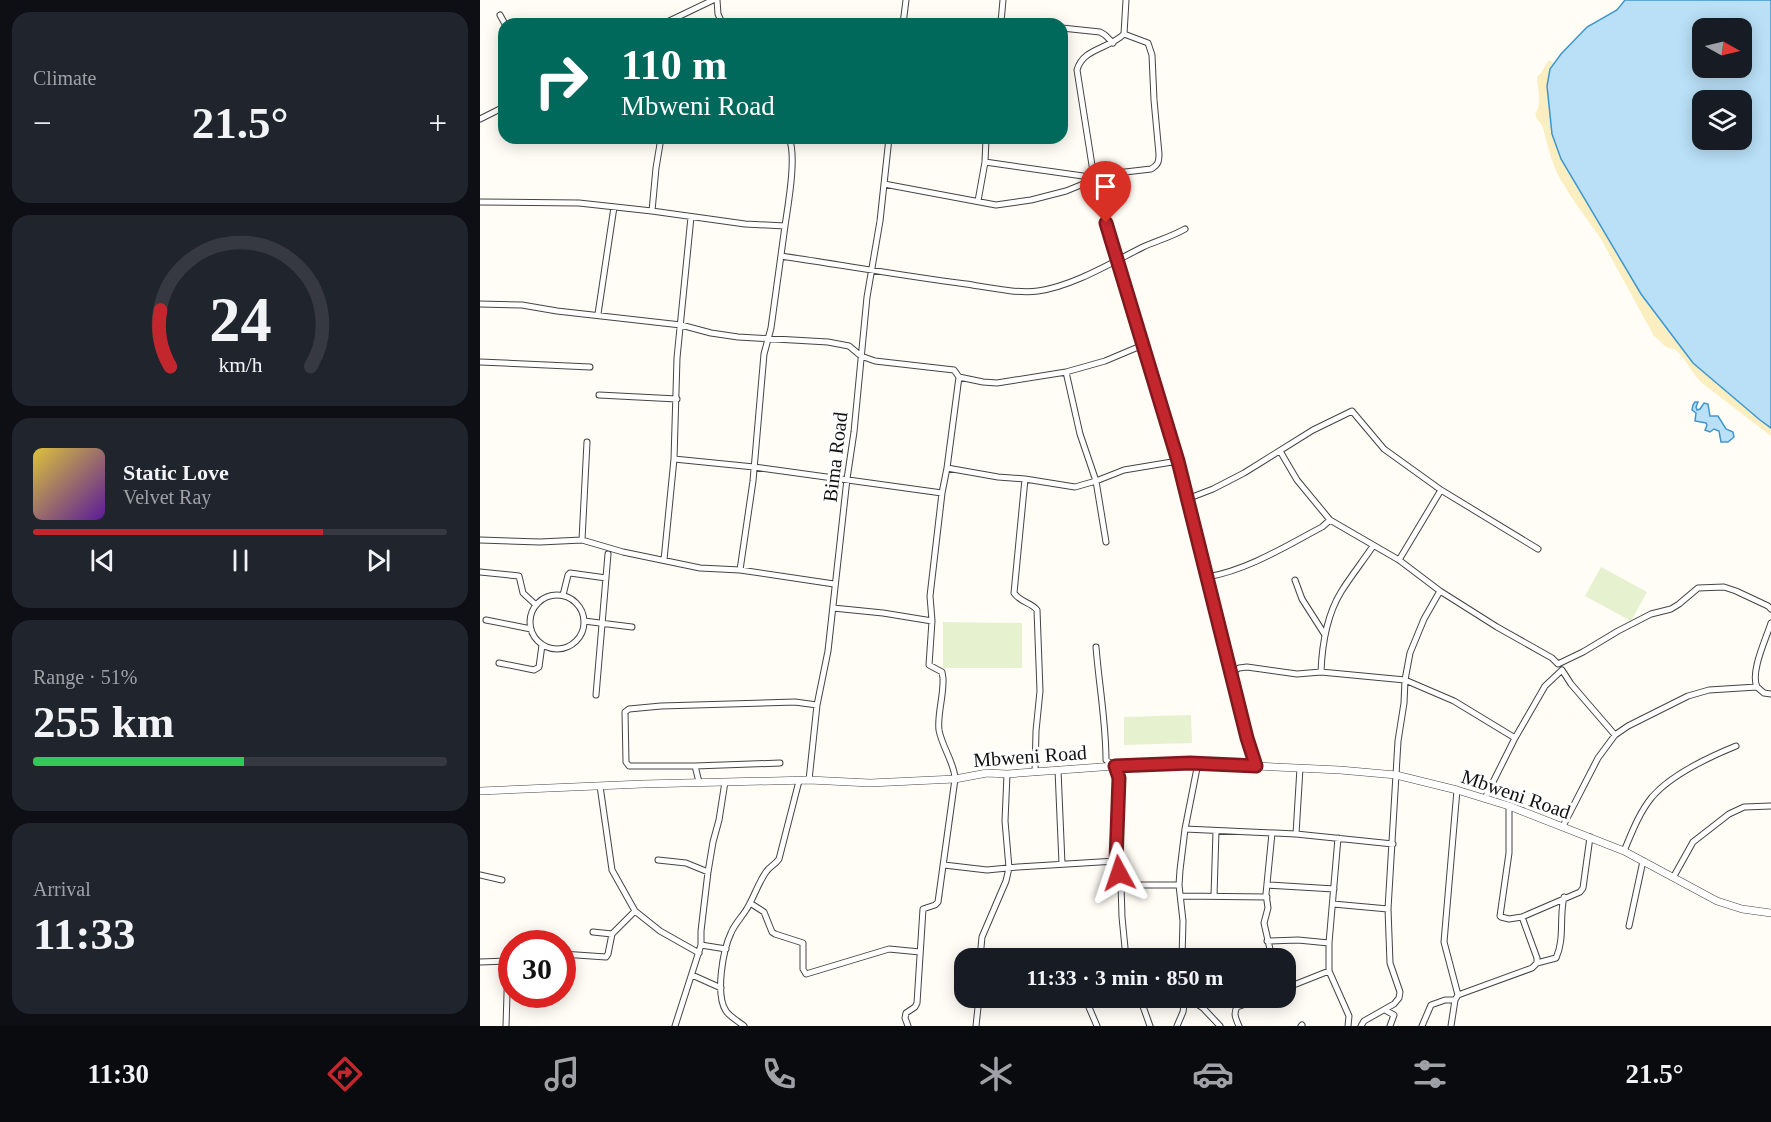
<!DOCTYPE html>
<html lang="en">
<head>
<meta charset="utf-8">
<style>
	body { margin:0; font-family:"Times New Roman",serif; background:#20242c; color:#f1f3f6; height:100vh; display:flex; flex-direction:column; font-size:22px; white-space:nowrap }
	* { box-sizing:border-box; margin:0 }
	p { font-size:20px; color:#9ea1a6 }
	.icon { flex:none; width:33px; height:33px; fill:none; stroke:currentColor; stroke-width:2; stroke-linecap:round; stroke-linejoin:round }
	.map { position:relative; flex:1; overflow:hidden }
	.sheet { display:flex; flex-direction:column; gap:12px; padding:12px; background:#0d0f14; width:480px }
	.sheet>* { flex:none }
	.hud { position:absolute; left:18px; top:18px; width:570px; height:126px; border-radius:18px; box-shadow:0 3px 15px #0003; background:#00695c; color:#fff; overflow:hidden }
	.needle { width:39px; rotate:98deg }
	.controls { position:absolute; left:1212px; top:18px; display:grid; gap:12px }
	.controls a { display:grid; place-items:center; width:60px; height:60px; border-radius:12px; background:#171b24; box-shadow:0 3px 15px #0003; font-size:30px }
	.speed { position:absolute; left:18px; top:930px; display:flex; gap:12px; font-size:30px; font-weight:700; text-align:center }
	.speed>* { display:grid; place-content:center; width:78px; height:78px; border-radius:50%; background:#171b24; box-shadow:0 3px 15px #0003; line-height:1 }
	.speed .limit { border:9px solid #d22; background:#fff; color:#111 }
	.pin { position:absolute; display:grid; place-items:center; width:51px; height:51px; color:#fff; margin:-62px -26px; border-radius:50% 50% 50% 0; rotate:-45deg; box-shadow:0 0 6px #0007 }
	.pin .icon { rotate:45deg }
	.me { position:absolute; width:66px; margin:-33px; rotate:355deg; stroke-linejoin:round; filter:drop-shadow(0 0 4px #0008) }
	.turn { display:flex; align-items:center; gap:21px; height:126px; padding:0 24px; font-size:27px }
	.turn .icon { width:78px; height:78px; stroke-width:2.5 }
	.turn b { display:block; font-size:42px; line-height:51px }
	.big { font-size:45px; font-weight:700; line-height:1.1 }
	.sheet .tile { flex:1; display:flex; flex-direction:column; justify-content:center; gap:9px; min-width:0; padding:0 21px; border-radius:18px; background:#20242c }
	.sheet .dial { align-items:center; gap:0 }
	.dial svg { height:156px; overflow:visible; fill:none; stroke:#363941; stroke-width:7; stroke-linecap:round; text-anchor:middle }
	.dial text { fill:#f1f3f6; stroke:none }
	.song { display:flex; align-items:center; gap:18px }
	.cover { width:72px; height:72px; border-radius:9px; background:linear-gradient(135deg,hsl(50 70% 55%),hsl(270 70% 35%)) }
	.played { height:6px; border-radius:3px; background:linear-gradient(90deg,#c4262e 70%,#363941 70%) }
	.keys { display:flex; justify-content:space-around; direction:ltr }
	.heat { display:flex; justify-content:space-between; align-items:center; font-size:33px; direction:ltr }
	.charge { height:9px; border-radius:4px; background:linear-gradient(90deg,#34c759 51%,#363941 0) }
	.trip { position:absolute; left:474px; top:948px; width:342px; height:60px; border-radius:18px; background:#171b24; box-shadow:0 3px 15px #0003; font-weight:700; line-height:60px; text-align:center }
	.menu { display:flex; height:96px; justify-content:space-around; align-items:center; background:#090b0e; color:#9ea1a6 }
	.menu .icon { width:42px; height:42px }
	.menu .on { color:#c4262e }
	.menu b { font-size:27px; color:#f1f3f6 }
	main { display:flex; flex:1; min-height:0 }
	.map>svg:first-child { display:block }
	.sand { fill:#fbeec1 }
	.pitch { fill:#e6f2cf }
	.water { fill:#b9e0f7; stroke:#3f96cf; stroke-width:1.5; fill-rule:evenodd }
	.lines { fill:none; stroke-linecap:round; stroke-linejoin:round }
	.minor-casing { stroke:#444; stroke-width:7 }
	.tertiary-casing { stroke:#444; stroke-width:8 }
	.minor { stroke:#fff; stroke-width:5 }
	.tertiary { stroke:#fff; stroke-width:7 }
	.route-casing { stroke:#7f191e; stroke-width:15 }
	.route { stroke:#c4262e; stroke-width:10 }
	.labels { text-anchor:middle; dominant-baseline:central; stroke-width:6; stroke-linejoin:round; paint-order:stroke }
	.street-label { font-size:20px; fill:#111; stroke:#fff }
</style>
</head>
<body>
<main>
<section class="sheet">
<div class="tile"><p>Climate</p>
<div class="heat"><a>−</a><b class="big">21.5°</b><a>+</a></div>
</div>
<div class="tile dial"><svg viewBox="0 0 100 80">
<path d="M14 69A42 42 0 1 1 86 69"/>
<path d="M14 69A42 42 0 0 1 9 40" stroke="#c4262e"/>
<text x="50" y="56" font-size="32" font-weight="700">24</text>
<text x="50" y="72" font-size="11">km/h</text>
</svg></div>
<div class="tile">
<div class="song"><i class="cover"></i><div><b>Static Love</b><p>Velvet Ray</p></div></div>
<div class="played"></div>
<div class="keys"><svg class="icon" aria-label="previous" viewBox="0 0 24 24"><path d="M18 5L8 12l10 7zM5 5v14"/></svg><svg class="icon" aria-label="pause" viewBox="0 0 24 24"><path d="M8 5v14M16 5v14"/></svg><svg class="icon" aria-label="next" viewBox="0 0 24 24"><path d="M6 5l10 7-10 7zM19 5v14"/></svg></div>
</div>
<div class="tile"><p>Range · 51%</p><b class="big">255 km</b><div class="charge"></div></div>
<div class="tile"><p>Arrival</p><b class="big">11:33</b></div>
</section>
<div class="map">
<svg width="1291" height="1026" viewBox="0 0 1291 1026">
	<rect width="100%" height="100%" fill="#fffdf5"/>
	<!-- sand -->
	<path class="sand" d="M1069 60 1074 63 1070 69 1067 86 1072 134 1081 159 1161 294 1213 363 1280 420 1291 428V436L1222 383C1212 373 1207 362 1198 352 1194 348 1190 349 1185 346 1181 343 1179 339 1174 336L1121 239C1109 221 1095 204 1084 185 1073 169 1068 147 1063 128 1062 123 1058 122 1056 117 1055 111 1056 114 1058 108 1061 98 1057 86 1057 77L1061 73Z"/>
	<!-- pitch -->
	<path class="pitch" d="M1121 567 1167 592 1151 621 1105 596Z
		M463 622 542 623V668H463Z
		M711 715 712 743 644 745V717Z"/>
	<!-- water -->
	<path class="water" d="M1145 0H1291V428L1280 420 1213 363 1161 294 1081 159 1072 134 1067 86 1070 69 1081 54 1107 27 1137 10ZM1222 28H1262V68H1222ZM1262 100V140H1222V100Z
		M1215 402H1218L1216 407 1217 410 1220 409 1224 403 1228 404 1230 416H1238L1246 429 1253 432 1254 437 1248 442H1241L1239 431 1234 429 1230 432 1225 430 1227 425 1226 423 1215 421 1216 413 1212 410 1213 405Z"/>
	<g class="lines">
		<!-- minor casing -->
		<g class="minor-casing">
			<path id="minor" d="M237 0 238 14 242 23 244 24
				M646 0 644 34C629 49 603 48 597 70L614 178 620 203 698 461 758 704 776 766
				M20 15 25 24
				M521 21 545 24
				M521 22 523 0
				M183 24 233 0
				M423 24 426 0
				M582 28 620 32 625 35 633 43
				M0 119 24 107
				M505 162 603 176 608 181
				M404 184 516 205 551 200 586 191 628 174 671 169C678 165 679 162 679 154L674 100 672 55 668 43 644 34
				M498 201 505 162 506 138
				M0 202 99 203 172 211 265 224 305 226 291 328 284 354 273 481 260 570
				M172 211 176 168 181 138
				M305 226C308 205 317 156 309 138
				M301 256C362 265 424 276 486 284 506 287 538 294 558 291 593 286 631 263 663 247 676 241 691 237 705 229
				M0 304 42 305 77 311 201 325 231 333 258 337 348 342 369 346 381 356 395 361 474 370 479 377 503 382 517 383 586 372 625 361 663 345
				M118 314 134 207
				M0 362 110 367
				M586 372 600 434 616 481 626 542
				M119 395 197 399
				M800 451 817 480 850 520 919 560 960 591 1017 627 1072 658 1078 664 1103 652 1138 631 1171 614 1191 609 1199 604 1218 588 1244 587 1256 591 1288 606 1291 609
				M194 459 274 467 462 493
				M467 468 518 477 545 479
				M707 499 733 489 764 473 833 430 872 411 904 449 961 490 1058 549
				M0 540 60 542 102 540 143 552 220 568 260 570 354 584
				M102 540 107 442
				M184 560 194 459 197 358 211 217
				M919 560 961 490
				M0 572 39 576 43 593 56 605
				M727 577C768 570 806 546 842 527L850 520
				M815 580 822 599 845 635
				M50 622a27 27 0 1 1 54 0a27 27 0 1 1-54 0Z
				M83 595 88 575 90 573 126 578
				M353 608 403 613 452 621
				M6 620 51 629
				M104 621 152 627
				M616 647C619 685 626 722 626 760L635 766 639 778 636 861 641 884 642 917 646 958
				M19 663 54 670 59 667 62 645
				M841 672C842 645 847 615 861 592 871 576 883 561 893 546
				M751 673 759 668 767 667 817 674 841 672 925 680 974 701 1035 738
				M1277 687C1270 672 1286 639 1291 623
				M116 695 128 554
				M215 766 300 763
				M578 770 582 864
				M555 772 556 731 560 691 557 610C551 602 541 603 534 593L545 479 595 487 616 481 644 470 698 461
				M329 780 337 705 348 651 367 479 374 432 387 297 400 221 409 138
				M219 782 215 766H149L146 762 145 712 149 709 181 706 315 702 337 705
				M120 786 132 870 155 911 180 931 219 953
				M1005 798 1035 738 1065 686 1082 670 1091 684 1135 735
				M1029 806V853L1020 916 1021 917 1029 919 1042 917
				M1083 826 1118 758 1135 735 1148 726 1208 696 1229 690 1277 687 1284 693 1291 694
				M705 829 816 834 913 844
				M816 834 820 768
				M858 838 849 943V971L869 1016 868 1026
				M1144 851C1152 832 1159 813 1172 797 1191 775 1229 757 1256 746
				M178 860 206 863 228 872
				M464 865 507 870 538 867 636 861
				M0 875 22 880
				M1194 876 1213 842 1249 814 1264 807 1291 806
				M641 884 654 885H699
				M788 885 854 889
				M701 896 787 897
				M734 896 736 831
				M270 903 284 912 292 932 295 934 323 943V969L326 974 409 949 440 952
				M853 904 908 909
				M1149 926 1163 861
				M113 932 132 934
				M787 941 818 940 849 943
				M221 945 246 949
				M82 954 126 957 128 954 132 934 155 911
				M500 958 502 937 526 881 529 868 525 821 527 774
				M702 958 703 921 699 885 700 870 705 829 718 763
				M792 958 784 923 788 908 786 894 792 833
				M0 962 28 961
				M1057 963V958L1042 917 1100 892 1103 888 1110 837
				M212 975 241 988
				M806 988 849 971
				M978 995 1052 968 1057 963 1076 958C1085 939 1079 917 1084 897
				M605 998 617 1026
				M660 998 670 1026
				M708 998 723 1008 740 1026
				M905 1010 914 1015 910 1026
				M26 1026 28 961 32 958
				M195 1026 221 945V931L228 872 233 842 239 820 245 782
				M264 1026C258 1021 250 1017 246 1011 235 994 243 950 251 933 255 923 264 915 269 905 275 894 279 882 286 872 290 866 295 865 299 859L319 781
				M428 1026 425 1018 426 1013 435 1007 437 1003 443 909 455 905 458 902 475 779C475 764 462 747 459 730 457 715 464 695 463 678L462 672 449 665 452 621 450 596 462 493 467 468 479 377
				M496 1026 499 998
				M697 1026 703 1012 705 998
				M759 1026C756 1019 753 1014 757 1007L783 998
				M821 1026 822 1025
				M881 1026 884 1021 914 1004 919 998 920 992 910 963 908 909 918 741 924 703 925 680 930 653 944 619 960 591
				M942 1026 951 1005 965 1000H975L978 995 964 942 977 790
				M971 1026 975 1000"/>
		</g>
		<!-- tertiary casing -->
		<g class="tertiary-casing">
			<path id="tertiary" d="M0 791 163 784 329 780 390 783 475 779 507 773 527 774 635 766 710 763 860 770 916 775 977 790 1029 806 1144 851 1237 901 1262 909 1291 913"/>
		</g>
		<!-- minor -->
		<use href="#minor" class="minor"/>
		<!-- tertiary -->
		<use href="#tertiary" class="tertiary"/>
	</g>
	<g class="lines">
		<!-- route casing -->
		<g class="route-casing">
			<path id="route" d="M626 223 698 461 767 738 776 766 710 763 635 766 639 778 636 861 639 873"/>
		</g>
		<!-- route -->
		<use href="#route" class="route"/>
	</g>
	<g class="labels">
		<!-- street labels -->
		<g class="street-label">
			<text transform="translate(355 457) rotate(-83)">Bima Road</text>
			<text transform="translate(550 756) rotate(-4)">Mbweni Road</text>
			<text transform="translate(1036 794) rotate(19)">Mbweni Road</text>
		</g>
	</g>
</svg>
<div class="controls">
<a><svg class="needle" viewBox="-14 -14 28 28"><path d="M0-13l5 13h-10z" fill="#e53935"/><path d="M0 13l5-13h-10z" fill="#9ea1a6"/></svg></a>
<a><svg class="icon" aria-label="layers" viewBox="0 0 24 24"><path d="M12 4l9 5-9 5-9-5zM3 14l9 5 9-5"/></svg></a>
</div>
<div class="speed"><div class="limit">30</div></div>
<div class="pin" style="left:626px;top:223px;background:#d93025"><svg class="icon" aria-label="arrive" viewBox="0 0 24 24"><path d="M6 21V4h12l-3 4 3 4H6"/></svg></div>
<svg class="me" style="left:639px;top:873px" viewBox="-20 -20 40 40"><path d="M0-17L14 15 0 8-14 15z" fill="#c4262e" stroke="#fff" stroke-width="4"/></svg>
<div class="trip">11:33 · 3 min · 850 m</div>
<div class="hud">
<div class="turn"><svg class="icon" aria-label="right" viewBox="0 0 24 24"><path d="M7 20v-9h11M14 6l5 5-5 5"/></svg><div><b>110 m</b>Mbweni Road</div></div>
</div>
</div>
</main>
<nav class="menu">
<b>11:30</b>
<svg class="icon on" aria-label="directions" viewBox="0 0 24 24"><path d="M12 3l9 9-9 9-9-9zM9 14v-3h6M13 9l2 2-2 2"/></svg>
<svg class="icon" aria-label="music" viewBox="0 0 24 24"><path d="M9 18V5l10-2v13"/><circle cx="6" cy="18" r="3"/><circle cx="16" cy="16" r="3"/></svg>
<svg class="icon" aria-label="phone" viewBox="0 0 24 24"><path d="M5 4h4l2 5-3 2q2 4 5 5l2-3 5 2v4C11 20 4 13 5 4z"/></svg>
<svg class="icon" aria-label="climate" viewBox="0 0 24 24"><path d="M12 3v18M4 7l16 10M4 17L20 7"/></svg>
<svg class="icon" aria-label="car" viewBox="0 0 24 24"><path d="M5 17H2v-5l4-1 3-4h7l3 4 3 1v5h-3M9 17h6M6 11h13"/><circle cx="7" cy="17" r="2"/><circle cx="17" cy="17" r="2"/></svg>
<svg class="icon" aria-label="filters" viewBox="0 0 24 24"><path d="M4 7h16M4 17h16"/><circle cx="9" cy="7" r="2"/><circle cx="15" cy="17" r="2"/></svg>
<b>21.5°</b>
</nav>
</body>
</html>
